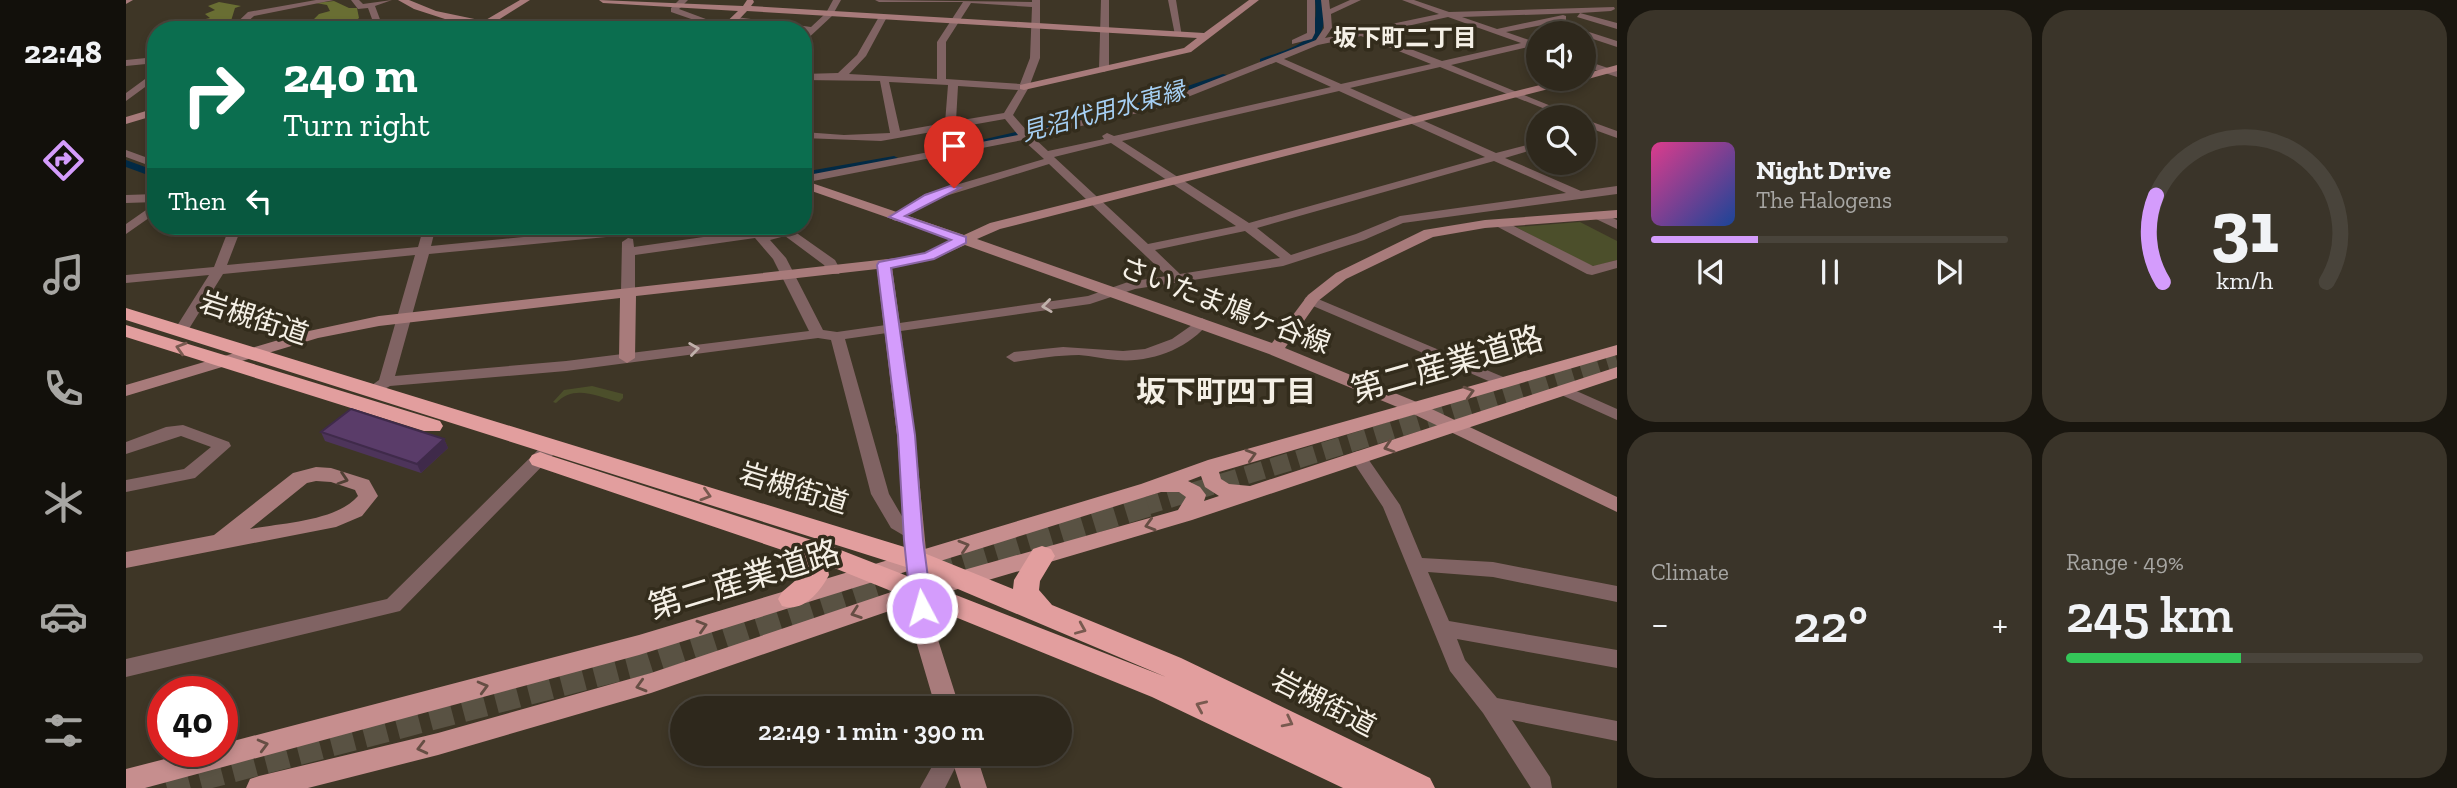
<!DOCTYPE html>
<html lang="en">
<head>
<meta charset="utf-8">
<style>
	body { margin:0; font-family:"Zilla Slab","Noto Sans JP",serif; background:#3a3429; color:#f1f3f6; height:100vh; display:flex; flex-direction:column; font-size:26px; white-space:nowrap }
	* { box-sizing:border-box; margin:0 }
	p { font-size:23px; color:#a7a6a3 }
	.icon { flex:none; width:38px; height:38px; fill:none; stroke:currentColor; stroke-width:2; stroke-linecap:round; stroke-linejoin:round }
	.map { position:relative; flex:1; overflow:hidden }
	.panel { display:flex; flex-direction:column; gap:10px; padding:10px; background:#19160f; width:840px }
	.panel>* { flex:none }
	.top-card { position:absolute; left:21px; top:21px; width:665px; height:214px; border-radius:28px; box-shadow:0 4px 10px #0003,0 0 0 2px #49443b; background:#0b6e4f; color:#fff; overflow:hidden }
	.buttons { position:absolute; left:1400px; top:21px; display:grid; gap:14px }
	.buttons a { display:grid; place-items:center; width:70px; height:70px; border-radius:50%; background:#2e281c; box-shadow:0 4px 10px #0003,0 0 0 2px #49443b; font-size:35px }
	.speed { position:absolute; left:21px; top:676px; display:flex; gap:14px; font-size:35px; font-weight:700; text-align:center }
	.speed>* { display:grid; place-content:center; width:91px; height:91px; border-radius:50%; background:#2e281c; box-shadow:0 4px 10px #0003,0 0 0 2px #49443b; line-height:1 }
	.speed .limit { border:10px solid #d22; background:#fff; color:#111 }
	.pin { position:absolute; display:grid; place-items:center; width:60px; height:60px; color:#fff; margin:-72px -30px; border-radius:50% 50% 50% 0; rotate:-45deg; box-shadow:0 0 7px #0007 }
	.pin .icon { rotate:45deg }
	.me { position:absolute; width:77px; margin:-38px; rotate:354deg; stroke-linejoin:round; filter:drop-shadow(0 0 5px #0008) }
	.turn { display:flex; align-items:center; gap:24px; height:147px; padding:0 21px; font-size:32px }
	.turn .icon { width:91px; height:91px; stroke-width:2.5 }
	.turn b { display:block; font-size:49px; line-height:60px }
	.then { display:flex; align-items:center; height:66px; padding:0 21px; background:#0003; gap:14px; font-size:26px }
	.big { font-size:52px; font-weight:600; line-height:1.1 }
	.panel .card { flex:1; display:flex; flex-direction:column; justify-content:center; gap:10px; min-width:0; padding:0 24px; border-radius:28px; background:#3a3429 }
	.panel .dial { align-items:center; gap:0 }
	.dial svg { height:182px; overflow:visible; fill:none; stroke:#49443b; stroke-width:7; stroke-linecap:round; text-anchor:middle }
	.dial text { fill:#f1f3f6; stroke:none }
	.song { display:flex; align-items:center; gap:21px }
	.cover { width:84px; height:84px; border-radius:10px; background:linear-gradient(135deg,hsl(330 70% 55%),hsl(220 70% 35%)) }
	.played { height:7px; border-radius:4px; background:linear-gradient(90deg,#d49cfc 30%,#49443b 30%) }
	.keys { display:flex; justify-content:space-around; direction:ltr }
	.heat { display:flex; justify-content:space-between; align-items:center; font-size:38px; direction:ltr }
	.charge { height:10px; border-radius:5px; background:linear-gradient(90deg,#34c759 49%,#49443b 0) }
	.panel .tiles { flex:1; display:grid; gap:10px; grid-template-columns:repeat(2,1fr) }
	.trip { position:absolute; left:544px; top:696px; width:402px; height:70px; border-radius:35px; background:#2e281c; box-shadow:0 4px 10px #0003,0 0 0 2px #49443b; font-weight:600; line-height:70px; text-align:center }
	main { display:flex; flex:1; min-height:0 }
	.dock { display:flex; flex-direction:column; width:126px; justify-content:space-around; align-items:center; background:#12100b; color:#a7a6a3 }
	.dock .icon { width:49px; height:49px }
	.dock .selected { color:#d49cfc }
	.dock b { font-size:32px; color:#f1f3f6 }
	.map>svg:first-child { display:block }
	.green { fill:#4c4f2b }
	.forest { fill:#696e33 }
	.lines { fill:none; stroke-linecap:round; stroke-linejoin:round }
	.canal { fill:#022a45; fill-rule:evenodd }
	.primary-tunnel-far1 { stroke:#595243; stroke-width:18; stroke-dasharray:18 9; stroke-linecap:butt }
	.primary-tunnel { stroke:#595243; stroke-width:23; stroke-dasharray:23 11; stroke-linecap:butt }
	.street { fill:#806363; fill-rule:evenodd }
	.secondary { fill:#a87b7b; fill-rule:evenodd }
	.primary { fill:#c68e8e; fill-rule:evenodd }
	.highway { fill:#e29e9e; fill-rule:evenodd }
	.wall { fill:#4d345a }
	.shaded-wall { fill:#3f2a4a }
	.building { fill:#5a3c69; stroke:#3f2a4a; stroke-width:2 }
	.oneway { stroke:#c0b1ab }
	.oneway2 { stroke:#795a50 }
	.oneway3 { stroke:#664e44 }
	.oneway4 { stroke:#504034 }
	.route { fill:#d49cfc; stroke:#8a65a4; stroke-width:2 }
	.labels { text-anchor:middle; dominant-baseline:central; stroke-width:7; stroke-linejoin:round; paint-order:stroke }
	.far-neighbourhood-label { font-size:24px; font-weight:bold; fill:#f5f0e6; stroke:#332c1c }
	.far-water-label { font-size:24px; font-style:italic; fill:#a6d0f4; stroke:#332c1c }
	.street-label { font-size:28px; fill:#f5f0e6; stroke:#332c1c }
	.neighbourhood-label { font-size:30px; font-weight:bold; fill:#f5f0e6; stroke:#332c1c }
	.near-street-label { font-size:33px; fill:#f5f0e6; stroke:#332c1c }
</style>
</head>
<body>
<main>
<nav class="dock">
<b>22:48</b>
<svg class="icon selected" aria-label="directions" viewBox="0 0 24 24"><path d="M12 3l9 9-9 9-9-9zM9 14v-3h6M13 9l2 2-2 2"/></svg>
<svg class="icon" aria-label="music" viewBox="0 0 24 24"><path d="M9 18V5l10-2v13"/><circle cx="6" cy="18" r="3"/><circle cx="16" cy="16" r="3"/></svg>
<svg class="icon" aria-label="phone" viewBox="0 0 24 24"><path d="M5 4h4l2 5-3 2q2 4 5 5l2-3 5 2v4C11 20 4 13 5 4z"/></svg>
<svg class="icon" aria-label="climate" viewBox="0 0 24 24"><path d="M12 3v18M4 7l16 10M4 17L20 7"/></svg>
<svg class="icon" aria-label="car" viewBox="0 0 24 24"><path d="M5 17H2v-5l4-1 3-4h7l3 4 3 1v5h-3M9 17h6M6 11h13"/><circle cx="7" cy="17" r="2"/><circle cx="17" cy="17" r="2"/></svg>
<svg class="icon" aria-label="filters" viewBox="0 0 24 24"><path d="M4 7h16M4 17h16"/><circle cx="9" cy="7" r="2"/><circle cx="15" cy="17" r="2"/></svg>
</nav>
<div class="map">
<svg width="1491" height="788" viewBox="0 0 1491 788">
	<rect width="100%" height="100%" fill="#3e3626"/>
	<!-- green -->
	<path class="green" d="M1454 222 1491 241V260L1469 266 1461 265 1390 227Z
		M466 386 497 394V398L493 402C470 396 448 384 430 403L427 402 438 390Z"/>
	<!-- forest -->
	<path class="forest" d="M208 1 223 8H231L233 18 226 24 186 29 180 27 190 23 188 19 193 14 204 11 201 5 190 3Z
		M93 2 115 6 109 8 105 21 88 30H60L63 24 41 28 84 18 79 14 89 10 82 6Z"/>
	<g class="lines">
		<!-- canal -->
		<path class="canal" d="M1189 0H1197C1202 34 1193 44 1161 55 1152 58 1143 63 1134 63V59C1169 46 1194 45 1189 0Z
			M1097 74 1105 76 1010 110 821 152 816 149 1003 106Z
			M768 156 774 159 772 161 677 178V172Z
			M0 160 30 171V178L0 167Z"/>
		<!-- primary-tunnel-far1 -->
		<path class="primary-tunnel-far1" d="M1017 507 1491 361"/>
		<!-- primary-tunnel -->
		<path class="primary-tunnel" d="M805 572 1023 505
			M41 788 519 663 778 580"/>
		<!-- street -->
		<path class="street" d="M190 0H208L128 16 112 30H103L122 12Z
			M225 0H233L237 4 266 0 249 6 258 30H250L242 8 232 9Z
			M553 0H562L553 9 604 28 597 30 545 12V8Z
			M707 0H715L706 16 677 43V35L680 32 677 30 606 20 610 17 685 27 700 13Z
			M749 0 906 2V0H914V58L903 87 887 115 902 132 1027 104 1190 40 1198 28 1195 0H1203L1204 9 1224 0H1235L1205 14 1206 28 1199 38 1313 14 1276 0H1288L1323 12 1488 7 1489 9 1485 11 1454 13 1491 23V29L1451 17 1454 13 1336 17 1371 29 1437 15 1440 16V20L1432 22 1491 41V47L1458 36V33L1422 24 1380 32 1406 41 1407 46 1325 65 1452 117H1439L1314 67 1224 88 1370 153 1412 142V148L1379 158 1455 191 1491 186V194L1277 223 1238 240 1157 266 1009 289 964 304 719 339 763 494 777 518 794 529 796 534 794 539 787 541 765 528 745 494 705 340 692 338 440 371 264 386 246 396 238 391 253 380 289 255 97 274 61 332 56 333 49 329 83 275 0 283V275L88 267 104 226H116L101 265 292 247 298 226H310L305 246 501 227 507 231 501 235 303 254 269 376 440 361 683 331 647 259 629 238 509 255V292L502 296 495 292 496 242 502 238 507 239 508 247 626 230 624 226H636L640 233 665 229 709 260 715 271 713 274H703L698 265 659 236 644 240 660 258 697 330 711 332 962 296 1002 282 1041 276 923 164 807 200 773 220 769 221 763 217 799 194 918 159 897 140 677 183V176L892 135 879 119 755 141 677 138V132L718 135 764 133 754 81 677 80V74L712 73 731 55 754 15 761 17 740 56 723 74 811 79V42L837 2H753ZM845 3 906 7 904 58 894 84 820 79V42ZM1322 17 1395 43 1316 61 1245 34ZM1235 36 1305 64 1215 84 1158 59 1192 45ZM1150 62 1205 87 988 136 981 133 976 136 978 139 922 151 907 137 1034 108ZM763 82 822 85 819 123 774 131ZM832 86 892 90 878 113 830 121ZM1213 91 1359 157 1123 223 996 141ZM985 143 1110 226 1022 244 928 157ZM1368 161 1440 193 1274 216 1230 234 1165 255 1131 228ZM1119 231 1154 258 1054 274 1029 250Z
			M975 0H983V69L978 72 973 69Z
			M1042 0H1050L1056 37 1049 35Z
			M1181 0H1189V33L1186 39 1166 44V40L1181 33Z
			M30 57V63L0 66V60Z
			M1458 60 1491 71V77L1458 66Z
			M30 71V79L0 101V93Z
			M1458 119 1491 131V138L1458 126Z
			M0 150 30 161V168L0 157Z
			M30 194V202L0 203V195Z
			M30 203V213L0 234V224Z
			M1474 212 1491 220V229L1470 219V213Z
			M1374 219 1467 266 1491 260V268L1466 275 1461 274 1370 226 1368 223Z
			M1185 296 1382 379 1385 382 1382 385H1372L1180 303 1178 300 1180 297Z
			M1076 318 1083 322C1063 349 1024 363 991 360 978 359 966 356 953 355 931 355 909 359 888 362L880 357 888 352 937 347 997 351 1019 349 1046 339Z
			M1437 385 1491 409V420L1431 393 1429 390 1431 387Z
			M57 425 103 442 105 446 69 478 0 492V480L58 469 85 447 55 436 0 454V442L40 427Z
			M424 442 430 444 432 448 430 452 274 611 0 677V659L261 599 418 444Z
			M1232 451 1238 453 1274 505 1296 558 1367 562 1491 586V602L1367 577 1302 572 1323 621 1491 650V668L1331 639 1339 660 1371 698 1491 721V741L1386 720 1424 777 1426 788H1405L1357 713 1324 671 1257 507 1224 457 1226 453Z
			M813 754H836L819 788H794Z"/>
		<!-- secondary -->
		<path class="secondary" d="M0 0H7L0 4Z
			M272 0H283L310 11 358 21 394 0H404L369 22 413 30H383L334 22 307 30H290L322 20 288 9Z
			M473 0 617 6 621 0H627L628 2 625 6 1078 33 1123 0H1133L1065 52 898 90 894 89V85L1058 48 1071 38 621 11 603 30H592L612 11 477 3Z
			M1491 65V71L1462 79 874 229 851 239 1146 343 1182 295 1210 273 1298 230 1359 220 1491 210V218L1359 228 1307 237 1220 279 1192 301 1159 348 1293 403 1491 497V512L1281 411 1143 354 839 245 808 259 766 267 789 435 807 624 834 709H810L785 624 771 435 751 269 510 296 509 358 501 363 493 358 494 298 253 326 192 338 0 396V385L183 331 253 316 780 257 799 253 826 240 677 188V180L838 235 864 223 1438 79H1458V74Z
			M30 108V115L0 124V117Z
			M190 467 205 468 243 480 252 496 236 516 210 527 0 568V552L88 535 167 473ZM190 481 205 482 229 490 232 496C211 521 156 523 124 529L181 483Z
			M824 754H850L861 788H835Z"/>
		<!-- primary -->
		<path class="primary" d="M1491 345V355L1093 472 1095 479 1103 484 1124 486 1491 367V378L1066 520 798 599 525 693 312 755 182 788H120L124 779 133 776 312 733 525 673 795 582 1052 510 1060 497 1053 492H1035L513 655 19 788H0V769L70 751H96V744L513 635 1015 484 1082 460ZM1075 476 1079 487 1093 496 1078 501 1080 495 1074 487 1062 481Z"/>
		<!-- highway -->
		<path class="highway" d="M0 308 798 553 887 589 888 580 907 549 916 546 925 549 929 556 914 581 913 590 926 605 1055 658 1304 778 1309 788H1217L1026 697 701 565 703 575C694 592 677 613 656 606L652 599 656 592 677 574 674 560 665 553 406 465 403 460 406 455 414 452 422 455 707 547 1040 677 780 567 0 320Z
			M0 325 314 421 317 426 314 431H298L0 337Z"/>
	</g>
	<!-- wall -->
	<path class="wall" d="M195 432 318 439 322 448 295 473 199 441Z"/>
	<!-- shaded-wall -->
	<path class="shaded-wall" d="M318 439 322 448 295 473 291 464Z"/>
	<!-- building -->
	<path class="building" d="M225 409 318 439 291 464 195 432Z"/>
	<!-- one-way arrows -->
	<defs><path id="oneway-chevron" d="M-2-3.5L2.5 0L-2 3.5" fill="none" stroke-width="1.6" stroke-linecap="round" stroke-linejoin="round" transform="scale(1.75)"/></defs>
	<g class="oneway">
		<use href="#oneway-chevron" transform="translate(921 306) rotate(173)"/>
		<use href="#oneway-chevron" transform="translate(568 349) rotate(-8)"/>
	</g>
	<g class="oneway2">
		<use href="#oneway-chevron" transform="translate(55 348) rotate(-163)"/>
		<use href="#oneway-chevron" transform="translate(580 495) rotate(17)"/>
		<use href="#oneway-chevron" transform="translate(955 629) rotate(23)"/>
		<use href="#oneway-chevron" transform="translate(1075 706) rotate(-156)"/>
		<use href="#oneway-chevron" transform="translate(1162 722) rotate(27)"/>
	</g>
	<g class="oneway3">
		<use href="#oneway-chevron" transform="translate(1343 392) rotate(-16)"/>
		<use href="#oneway-chevron" transform="translate(1263 447) rotate(162)"/>
		<use href="#oneway-chevron" transform="translate(1125 455) rotate(-16)"/>
		<use href="#oneway-chevron" transform="translate(1024 525) rotate(164)"/>
		<use href="#oneway-chevron" transform="translate(838 546) rotate(-17)"/>
		<use href="#oneway-chevron" transform="translate(730 613) rotate(161)"/>
		<use href="#oneway-chevron" transform="translate(576 626) rotate(-17)"/>
		<use href="#oneway-chevron" transform="translate(515 686) rotate(164)"/>
		<use href="#oneway-chevron" transform="translate(357 687) rotate(-15)"/>
		<use href="#oneway-chevron" transform="translate(137 745) rotate(-15)"/>
		<use href="#oneway-chevron" transform="translate(296 748) rotate(166)"/>
	</g>
	<use class="oneway4" href="#oneway-chevron" transform="translate(217 479) rotate(18)"/>
	<!-- route -->
	<path class="route" d="M824 186 834 188 779 216 840 237V243L808 259 765 268 789 435 797 540 806 608 803 613 796 616 788 613 785 608 778 540 772 435 751 265 753 262 799 253 825 240 763 217 799 195Z"/>
	<g class="labels">
		<!-- far-neighbourhood labels -->
		<g class="far-neighbourhood-label">
			<text x="1279" y="37">坂下町二丁目</text>
		</g>
		<!-- far-water labels -->
		<g class="far-water-label">
			<text transform="translate(977 111) rotate(-15)">見沼代用水東縁</text>
		</g>
		<!-- street labels -->
		<g class="street-label">
			<text transform="translate(1099 305) rotate(21)">さいたま鳩ヶ谷線</text>
			<text transform="translate(128 318) rotate(18)">岩槻街道</text>
			<text transform="translate(668 488) rotate(17)">岩槻街道</text>
			<text transform="translate(1198 703) rotate(27)">岩槻街道</text>
		</g>
		<!-- neighbourhood labels -->
		<g class="neighbourhood-label">
			<text x="1100" y="392">坂下町四丁目</text>
		</g>
		<!-- near-street labels -->
		<g class="near-street-label">
			<text transform="translate(1321 364) rotate(-16)">第二産業道路</text>
			<text transform="translate(618 579) rotate(-17)">第二産業道路</text>
		</g>
	</g>
</svg>
<div class="buttons">
<a><svg class="icon" aria-label="sound" viewBox="0 0 24 24"><path d="M4 9h4l5-4v14l-5-4H4zM17 9q2 3 0 6"/></svg></a>
<a><svg class="icon" aria-label="search" viewBox="0 0 24 24"><circle cx="10" cy="10" r="6"/><path d="M15 15l6 6"/></svg></a>
</div>
<div class="speed"><div class="limit">40</div></div>
<div class="pin" style="left:828px;top:188px;background:#d93025"><svg class="icon" aria-label="arrive" viewBox="0 0 24 24"><path d="M6 21V4h12l-3 4 3 4H6"/></svg></div>
<svg class="me" style="left:796px;top:608px" viewBox="-20 -20 40 40"><circle r="17" fill="#d49cfc" stroke="#fff" stroke-width="3"/><path d="M0-11L8 9 0 5-8 9z" fill="#fff"/></svg>
<div class="trip">22:49 · 1 min · 390 m</div>
<div class="top-card">
<div class="turn"><svg class="icon" aria-label="right" viewBox="0 0 24 24"><path d="M7 20v-9h11M14 6l5 5-5 5"/></svg><div><b>240 m</b>Turn right</div></div>
<div class="then">Then<svg class="icon" aria-label="left" viewBox="0 0 24 24"><path d="M17 20v-9H6M10 6l-5 5 5 5"/></svg></div>
</div>
</div>
<section class="panel">
<div class="tiles">
<div class="card">
<div class="song"><i class="cover"></i><div><b>Night Drive</b><p>The Halogens</p></div></div>
<div class="played"></div>
<div class="keys"><svg class="icon" aria-label="previous" viewBox="0 0 24 24"><path d="M18 5L8 12l10 7zM5 5v14"/></svg><svg class="icon" aria-label="pause" viewBox="0 0 24 24"><path d="M8 5v14M16 5v14"/></svg><svg class="icon" aria-label="next" viewBox="0 0 24 24"><path d="M6 5l10 7-10 7zM19 5v14"/></svg></div>
</div>
<div class="card dial"><svg viewBox="0 0 100 80">
<path d="M14 69A42 42 0 1 1 86 69"/>
<path d="M14 69A42 42 0 0 1 11 31" stroke="#d49cfc"/>
<text x="50" y="56" font-size="32" font-weight="700">31</text>
<text x="50" y="72" font-size="11">km/h</text>
</svg></div>
<div class="card"><p>Climate</p>
<div class="heat"><a>−</a><b class="big">22°</b><a>+</a></div>
</div>
<div class="card"><p>Range · 49%</p><b class="big">245 km</b><div class="charge"></div></div>
</div>
</section>
</main>
</body>
</html>
